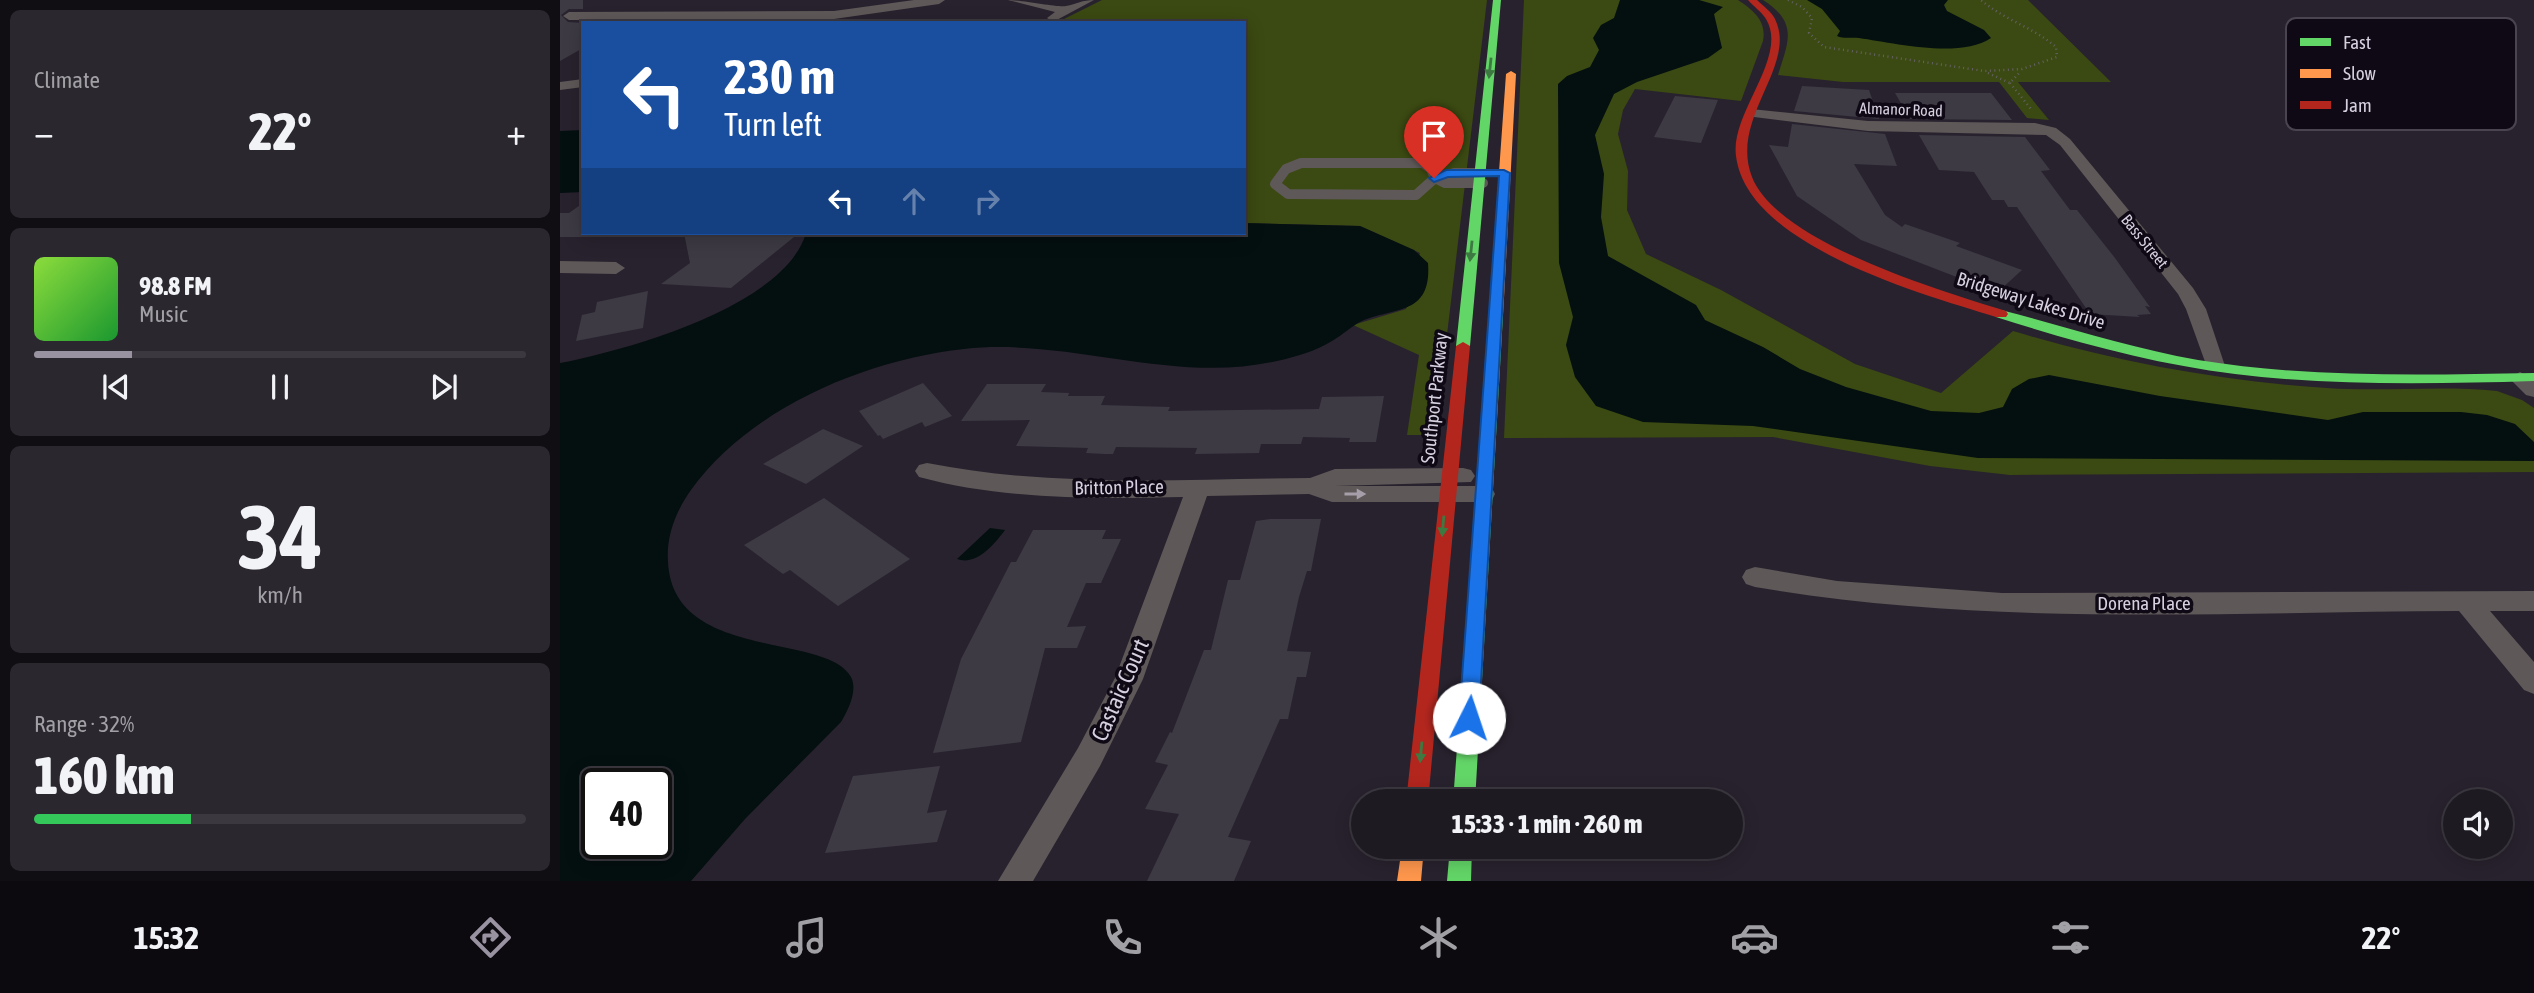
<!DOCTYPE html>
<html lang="en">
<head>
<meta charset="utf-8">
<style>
	body { margin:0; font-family:"Asap Condensed",sans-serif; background:#2b272f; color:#f1f3f6; height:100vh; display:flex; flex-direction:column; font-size:26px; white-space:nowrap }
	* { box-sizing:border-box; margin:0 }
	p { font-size:23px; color:#a1a1a5 }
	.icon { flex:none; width:38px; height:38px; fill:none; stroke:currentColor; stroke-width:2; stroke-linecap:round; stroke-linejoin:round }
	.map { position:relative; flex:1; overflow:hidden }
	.drawer { display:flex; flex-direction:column; gap:10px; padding:10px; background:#100e13; width:560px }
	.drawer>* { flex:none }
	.top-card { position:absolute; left:21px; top:21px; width:665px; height:214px; border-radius:0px; box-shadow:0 4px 18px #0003,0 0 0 2px #3c3840; background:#1a4fa0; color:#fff; overflow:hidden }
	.tools { position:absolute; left:1883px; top:789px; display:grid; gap:14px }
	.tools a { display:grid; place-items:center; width:70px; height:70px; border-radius:50%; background:#1e1a22; box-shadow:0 4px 18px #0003,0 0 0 2px #3c3840; font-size:35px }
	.speed { position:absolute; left:21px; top:768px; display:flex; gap:14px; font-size:35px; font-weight:700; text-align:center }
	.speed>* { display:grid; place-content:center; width:91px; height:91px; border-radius:50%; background:#1e1a22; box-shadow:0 4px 18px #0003,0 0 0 2px #3c3840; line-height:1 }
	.speed .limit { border:4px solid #111; border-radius:10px; background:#fff; color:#111 }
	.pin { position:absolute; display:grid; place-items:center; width:60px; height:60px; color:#fff; margin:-72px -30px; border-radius:50% 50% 50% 0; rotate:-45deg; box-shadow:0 0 7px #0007 }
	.pin .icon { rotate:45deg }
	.me { position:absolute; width:77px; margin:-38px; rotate:4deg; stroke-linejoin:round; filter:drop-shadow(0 0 5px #0008) }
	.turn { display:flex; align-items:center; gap:24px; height:147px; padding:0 28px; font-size:32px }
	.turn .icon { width:91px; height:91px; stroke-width:2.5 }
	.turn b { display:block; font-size:49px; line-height:60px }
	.lanes { display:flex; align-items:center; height:66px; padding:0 28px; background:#0003; justify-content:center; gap:35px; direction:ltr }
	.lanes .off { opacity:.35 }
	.big { font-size:52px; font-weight:800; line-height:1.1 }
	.drawer .widget { flex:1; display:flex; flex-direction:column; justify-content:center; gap:10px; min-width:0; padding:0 24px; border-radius:10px; background:#2b272f }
	.drawer .dial { align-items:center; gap:0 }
	.dial b { font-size:91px; line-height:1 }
	.song { display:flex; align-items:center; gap:21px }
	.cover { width:84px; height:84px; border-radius:10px; background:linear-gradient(135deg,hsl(90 70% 55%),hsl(130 70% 35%)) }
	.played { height:7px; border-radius:4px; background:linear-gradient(90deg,#9992a1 20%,#3c3840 20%) }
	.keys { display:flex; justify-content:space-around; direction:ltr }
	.heat { display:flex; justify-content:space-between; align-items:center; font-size:38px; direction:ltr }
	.charge { height:10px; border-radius:5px; background:linear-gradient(90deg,#34c759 32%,#3c3840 0) }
	.trip { position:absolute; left:791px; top:789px; width:392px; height:70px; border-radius:35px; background:#1e1a22; box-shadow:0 4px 18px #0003,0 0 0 2px #3c3840; font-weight:800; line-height:70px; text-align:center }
	.dock { display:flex; height:112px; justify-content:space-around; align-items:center; background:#0c0a0e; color:#a1a1a5 }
	.dock .icon { width:49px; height:49px }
	.dock .active { color:#9992a1 }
	.dock b { font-size:32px; color:#f1f3f6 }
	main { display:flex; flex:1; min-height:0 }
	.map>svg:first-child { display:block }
	.green { fill:#3b4912 }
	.water { fill:#040f10; fill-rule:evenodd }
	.building { fill:#3d3a44 }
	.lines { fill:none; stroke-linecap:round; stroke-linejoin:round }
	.path { stroke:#656164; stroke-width:2.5; stroke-dasharray:1 3.5; stroke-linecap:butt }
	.lane { stroke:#5e5858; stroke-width:10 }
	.street { fill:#5e5858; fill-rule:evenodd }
	.fast { fill:#63d668; fill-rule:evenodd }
	.slow { fill:#ff974d; fill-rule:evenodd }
	.jam { fill:#b3261e; fill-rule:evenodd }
	.oneway { fill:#3d7a42 }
	.oneway2 { fill:#a69fa9 }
	.route { fill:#1a73e8; stroke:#114b97; stroke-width:2 }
	.labels { text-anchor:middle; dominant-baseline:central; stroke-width:7; stroke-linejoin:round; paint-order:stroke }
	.far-street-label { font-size:16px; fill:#d6cfdf; stroke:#0e0914 }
	.street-label { font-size:19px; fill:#d6cfdf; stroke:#0e0914 }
	.near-street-label { font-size:23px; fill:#d6cfdf; stroke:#0e0914 }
	.key { fill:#0e0914; stroke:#4a4451; stroke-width:2 }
	.key-label { font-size:19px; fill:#d6cfdf }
</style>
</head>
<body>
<main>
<section class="drawer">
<div class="widget"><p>Climate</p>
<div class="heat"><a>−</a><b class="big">22°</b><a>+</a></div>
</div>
<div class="widget">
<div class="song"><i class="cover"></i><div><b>98.8 FM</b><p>Music</p></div></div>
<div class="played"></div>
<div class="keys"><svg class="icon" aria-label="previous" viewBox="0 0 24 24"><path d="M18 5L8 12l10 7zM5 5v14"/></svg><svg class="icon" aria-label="pause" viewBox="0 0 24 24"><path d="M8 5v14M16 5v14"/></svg><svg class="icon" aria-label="next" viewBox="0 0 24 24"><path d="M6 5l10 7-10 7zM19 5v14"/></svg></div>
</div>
<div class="widget dial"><b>34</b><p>km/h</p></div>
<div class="widget"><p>Range · 32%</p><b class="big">160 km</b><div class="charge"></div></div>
</section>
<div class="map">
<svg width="1974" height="881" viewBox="0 0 1974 881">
	<rect width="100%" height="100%" fill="#28222e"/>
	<!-- green -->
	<path class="green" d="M542 0H927L875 435H847L859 355 793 325 846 309 860 253 800 226 684 223V23H496Z
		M964 0H1178C1193 10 1207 21 1203 41L1181 101 1075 89 1063 110 1058 134 1068 171 1067 210 1086 254 1161 290 1295 364 1381 393 1453 331C1556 362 1660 381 1767 388 1823 392 1881 385 1937 391L1962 400 1974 408V472L1450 475 1370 466 1213 437 944 438Z
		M1203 0H1468L1551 82H1458L1489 120 1467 118 1439 82H1283L1218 75C1228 42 1239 23 1203 0Z"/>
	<!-- water -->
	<path class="water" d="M1060 0H1139L1163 7 1154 14 1162 48 1148 58 1077 82 1054 94 1035 135 1044 174 1041 217 1048 256 1136 305 1145 320 1203 347 1240 369 1286 387 1371 411 1419 413 1443 407 1452 389 1469 379 1489 375 1600 396 1768 420 1803 412H1901L1927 415 1955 424 1974 442V461L1418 458 1193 426 1083 422 1036 406 1015 377 1006 345 1013 317 999 263 998 84 1007 76 1030 67 1039 50 1033 38 1041 25 1054 18Z
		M1247 0H1388L1384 5 1387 11 1424 30 1431 38C1400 59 1334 43 1299 38 1291 37 1284 39 1277 36L1280 31 1262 9Z
		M23 130V192L0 193V131Z
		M684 223 800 226 854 250 868 263C872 316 834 307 802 321 791 326 783 335 772 341 756 351 735 357 717 361 614 385 508 337 404 349 306 360 191 407 131 490 116 511 106 536 108 562 113 662 266 632 291 677 298 691 288 710 281 722L185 819 131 881H0V363C67 350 225 306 246 233H684ZM37 784H96V844H37Z
		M430 528 445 530C434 545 416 566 397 559Z"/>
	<!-- building -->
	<path class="building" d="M0 0H23V9H9L1 15 8 22 23 23V48L0 61Z
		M1242 86 1309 90 1319 119 1234 111Z
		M1335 93H1431L1452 120 1350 119Z
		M1115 96 1158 100 1141 143 1094 137Z
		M1232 124 1325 134 1337 166 1294 164 1325 215 1342 227 1345 224 1400 243 1396 246 1462 270 1440 290 1425 288 1301 240 1237 196 1209 145 1228 147Z
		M1359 135 1465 137 1490 170 1481 171 1510 210H1517L1555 258 1590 307 1585 306 1591 314 1577 315 1580 317 1530 314 1457 207H1448L1444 200H1432L1414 172 1379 170Z
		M23 203V237H0V213H9Z
		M124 233H239L171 288 101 284 130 263Z
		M88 291 83 328 16 341 22 315 35 312 37 302Z
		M363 383 392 416 365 427 362 422 323 439 320 435 318 436 299 411Z
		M427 384H486L481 392 509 393 508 396H545L541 405 610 407 608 411 759 409 762 397 824 396 816 442H789L790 438 743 437 741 444H701L699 453 635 454 637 448 556 447 553 454H545L526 453 528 448 456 446 470 420 401 421Z
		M263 429 303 446 246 484 203 464Z
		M264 498 350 559 278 606 230 570 223 574 184 545Z
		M710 519H761L751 571H747L739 597 727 651 751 652 746 677H737L728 719H720L668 837 691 841 674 881H587L619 814 585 809 608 765 595 762 610 732 612 733 644 650H651L668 580H680L696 521Z
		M473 530H546L542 539H561L541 583H526L507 627 526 626 517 648H485L461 742 373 753 401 659 451 562H456Z
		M380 766 367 813 387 810 377 842 265 853 293 776Z"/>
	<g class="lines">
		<!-- path -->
		<path class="path" d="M1228 0 1242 7 1252 18 1249 33 1264 47 1424 71 1462 69 1497 57 1496 47C1473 27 1444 20 1421 0
			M1428 73 1450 83 1461 71
			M1450 83 1471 109"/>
		<!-- lane -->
		<path class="lane" d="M741 163H863L871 169 875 178 856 195 728 194 715 184 726 169Z
			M875 178 885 183H923
			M875 178 894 173H923"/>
		<!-- street -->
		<path class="street" d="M354 0H385L379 4 274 19 9 20 3 16 9 12 274 11Z
			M448 0C461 0 500 8 506 6 517 4 522 0 534 0L493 22 487 18 495 12Z
			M23 79V87L0 90V82Z
			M1191 109 1308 121 1475 123 1496 128 1510 139 1633 288 1646 309 1665 366 1662 370H1648L1626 309 1618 294 1500 145 1486 135 1308 131 1186 116V110Z
			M0 261 56 262 65 268 56 274 0 273Z
			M1960 372 1974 379V397L1966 395 1949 378Z
			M367 463C494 488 621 479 750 478L775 469 903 468 911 470 915 476 911 482 775 486H923L932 488 935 494 932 500 923 502H772L749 494 647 496 583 679 540 766 473 881H438L518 748 555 678 623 497C536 499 444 500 359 477L355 471 359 465Z
			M1195 567 1277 581 1442 593 1974 591V611H1930L1974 662V694L1964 690 1899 611C1665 612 1427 627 1195 587L1186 584 1182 577 1186 570Z"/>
		<!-- fast -->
		<path class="fast" d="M933 0H941L910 346 903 350 896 346Z
			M937 294 944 298 915 802H893L930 298Z
			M1441 310C1507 327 1570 348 1638 360 1749 378 1862 375 1974 373V381C1874 384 1774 386 1675 374 1594 364 1514 342 1436 317L1434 314Z
			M890 847H912L911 881H887Z"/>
		<!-- slow -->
		<path class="slow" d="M951 71 956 74 944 298 937 302 930 298 946 74Z
			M842 847H864L861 881H837Z"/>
		<!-- jam -->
		<path class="jam" d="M1188 0H1197C1203 6 1212 12 1215 19 1238 66 1169 118 1192 177 1218 243 1382 291 1446 311L1448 314 1446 317H1436C1362 294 1187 246 1176 156 1170 113 1229 57 1206 19 1202 12 1193 6 1188 0Z
			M903 342 910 346 868 802H846L896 346Z"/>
	</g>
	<!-- one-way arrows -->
	<defs><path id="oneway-solid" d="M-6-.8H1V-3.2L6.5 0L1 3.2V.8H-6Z" transform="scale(1.75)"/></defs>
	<g class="oneway">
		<use href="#oneway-solid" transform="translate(930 68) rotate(96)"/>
		<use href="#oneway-solid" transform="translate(911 251) rotate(96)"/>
		<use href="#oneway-solid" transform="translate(883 526) rotate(95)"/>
		<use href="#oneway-solid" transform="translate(861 752) rotate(95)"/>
	</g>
	<use class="oneway2" href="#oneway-solid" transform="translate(795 494)"/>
	<!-- route -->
	<path class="route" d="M886 170H944L950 173 919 718 916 724 909 726 902 724 899 718 939 176 888 177 874 182 869 178Z"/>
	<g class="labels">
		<!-- far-street labels -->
		<g class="far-street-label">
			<text transform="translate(1341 109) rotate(2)">Almanor Road</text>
			<text transform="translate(1585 241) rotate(51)">Bass Street</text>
		</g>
		<!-- street labels -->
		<g class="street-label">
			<text transform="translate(1471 300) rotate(17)">Bridgeway Lakes Drive</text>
			<text transform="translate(874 398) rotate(-84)">Southport Parkway</text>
			<text transform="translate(559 487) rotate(-1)">Britton Place</text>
			<text x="1584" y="603">Dorena Place</text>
		</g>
		<!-- near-street labels -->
		<g class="near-street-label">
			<text transform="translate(560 690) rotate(-66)">Castaic Court</text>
		</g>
	</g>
	<!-- legend -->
	<rect x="1726" y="18" width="230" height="112" rx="10" class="key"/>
	<rect x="1740" y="38" width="31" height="8" fill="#63d668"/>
	<rect x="1740" y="69" width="31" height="9" fill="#ff974d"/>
	<rect x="1740" y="101" width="31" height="8" fill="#b3261e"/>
	<g class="key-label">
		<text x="1783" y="49">Fast</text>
		<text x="1783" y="80">Slow</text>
		<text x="1783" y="112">Jam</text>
	</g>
</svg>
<div class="tools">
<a><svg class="icon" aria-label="sound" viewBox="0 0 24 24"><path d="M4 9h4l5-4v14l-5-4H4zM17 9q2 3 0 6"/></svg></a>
</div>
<div class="speed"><div class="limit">40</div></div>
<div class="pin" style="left:874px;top:178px;background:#d93025"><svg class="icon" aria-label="arrive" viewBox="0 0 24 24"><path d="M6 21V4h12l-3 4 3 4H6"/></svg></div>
<svg class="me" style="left:909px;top:718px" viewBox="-20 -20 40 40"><circle r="19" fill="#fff"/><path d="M0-13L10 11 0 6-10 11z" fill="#1a73e8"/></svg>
<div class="trip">15:33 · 1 min · 260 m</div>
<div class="top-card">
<div class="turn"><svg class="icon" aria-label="left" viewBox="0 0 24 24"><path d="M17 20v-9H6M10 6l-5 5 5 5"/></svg><div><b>230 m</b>Turn left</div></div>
<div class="lanes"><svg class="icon" aria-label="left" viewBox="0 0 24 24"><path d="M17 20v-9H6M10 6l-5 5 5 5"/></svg><svg class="icon off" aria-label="ahead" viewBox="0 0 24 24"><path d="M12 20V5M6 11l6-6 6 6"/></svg><svg class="icon off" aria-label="right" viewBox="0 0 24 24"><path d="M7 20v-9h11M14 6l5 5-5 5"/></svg></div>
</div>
</div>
</main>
<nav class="dock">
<b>15:32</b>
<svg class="icon active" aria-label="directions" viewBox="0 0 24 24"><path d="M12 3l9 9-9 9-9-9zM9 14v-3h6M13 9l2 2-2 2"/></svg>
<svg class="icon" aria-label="music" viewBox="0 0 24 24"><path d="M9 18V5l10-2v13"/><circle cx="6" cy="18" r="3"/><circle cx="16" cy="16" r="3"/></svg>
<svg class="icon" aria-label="phone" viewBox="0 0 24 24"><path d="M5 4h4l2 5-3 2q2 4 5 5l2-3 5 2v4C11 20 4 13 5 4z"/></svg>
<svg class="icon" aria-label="climate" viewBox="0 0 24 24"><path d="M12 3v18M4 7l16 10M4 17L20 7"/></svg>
<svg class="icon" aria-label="car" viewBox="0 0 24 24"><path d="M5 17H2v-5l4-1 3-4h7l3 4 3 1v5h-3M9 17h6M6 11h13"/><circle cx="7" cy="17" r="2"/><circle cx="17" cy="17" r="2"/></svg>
<svg class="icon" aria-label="filters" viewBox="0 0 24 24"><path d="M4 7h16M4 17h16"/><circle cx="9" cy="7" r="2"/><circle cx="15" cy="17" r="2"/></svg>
<b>22°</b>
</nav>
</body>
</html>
